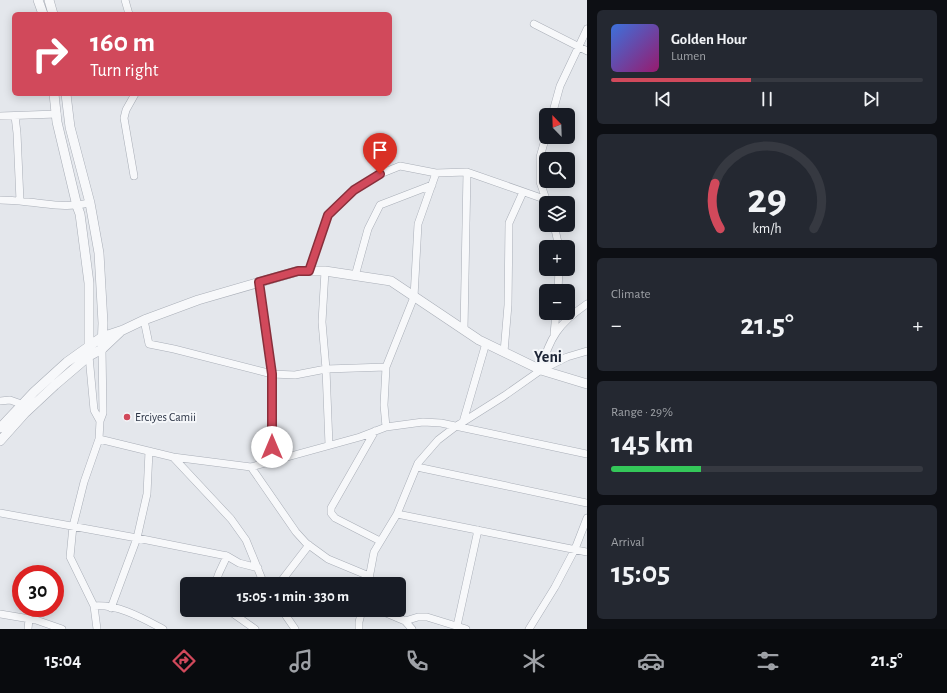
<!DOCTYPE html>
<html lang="en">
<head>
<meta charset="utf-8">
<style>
	body { margin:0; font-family:"Alegreya Sans",sans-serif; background:#242831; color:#f1f3f6; height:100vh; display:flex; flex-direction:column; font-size:15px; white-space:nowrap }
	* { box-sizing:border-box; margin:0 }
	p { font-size:13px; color:#9ea1a6 }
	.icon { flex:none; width:22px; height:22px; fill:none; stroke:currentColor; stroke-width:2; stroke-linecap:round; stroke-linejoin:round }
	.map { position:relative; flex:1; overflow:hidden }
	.side { display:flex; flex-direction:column; gap:10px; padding:10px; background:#0d0f14; width:360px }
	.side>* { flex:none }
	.guide { position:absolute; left:12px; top:12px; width:380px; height:84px; border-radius:6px; box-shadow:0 2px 10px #0003; background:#d1495b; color:#fff; overflow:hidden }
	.needle { width:26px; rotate:337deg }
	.tools { position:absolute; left:539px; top:108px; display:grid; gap:8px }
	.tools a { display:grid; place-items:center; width:36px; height:36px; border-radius:6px; background:#171b24; box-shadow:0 2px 10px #0003; font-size:20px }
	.speed { position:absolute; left:12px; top:565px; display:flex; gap:8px; font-size:20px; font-weight:700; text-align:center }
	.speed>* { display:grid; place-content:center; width:52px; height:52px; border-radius:50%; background:#171b24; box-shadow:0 2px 10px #0003; line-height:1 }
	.speed .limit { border:6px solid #d22; background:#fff; color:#111 }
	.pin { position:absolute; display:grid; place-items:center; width:34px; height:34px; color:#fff; margin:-41px -17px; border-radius:50% 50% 50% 0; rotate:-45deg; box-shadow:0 0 4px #0007 }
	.pin .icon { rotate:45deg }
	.me { position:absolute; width:44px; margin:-22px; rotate:0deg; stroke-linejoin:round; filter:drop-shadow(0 0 3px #0008) }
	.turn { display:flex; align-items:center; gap:14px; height:84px; padding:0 12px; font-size:18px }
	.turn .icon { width:52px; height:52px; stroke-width:2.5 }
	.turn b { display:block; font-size:28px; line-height:34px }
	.big { font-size:30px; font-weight:700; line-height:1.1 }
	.side .card { flex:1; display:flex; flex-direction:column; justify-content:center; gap:6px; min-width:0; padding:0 14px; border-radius:6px; background:#242831 }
	.side .dial { align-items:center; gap:0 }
	.dial svg { height:104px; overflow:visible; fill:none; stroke:#363941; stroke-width:7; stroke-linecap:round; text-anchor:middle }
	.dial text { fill:#f1f3f6; stroke:none }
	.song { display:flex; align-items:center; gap:12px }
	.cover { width:48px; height:48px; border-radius:6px; background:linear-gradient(135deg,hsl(220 70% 55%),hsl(320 70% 35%)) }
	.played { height:4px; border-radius:2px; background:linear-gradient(90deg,#d1495b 45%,#363941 45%) }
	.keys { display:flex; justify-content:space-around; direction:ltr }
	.heat { display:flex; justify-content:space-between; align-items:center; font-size:22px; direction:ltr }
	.charge { height:6px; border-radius:3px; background:linear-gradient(90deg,#34c759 29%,#363941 0) }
	.trip { position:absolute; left:180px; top:577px; width:226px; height:40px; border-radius:6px; background:#171b24; box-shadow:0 2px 10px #0003; font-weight:700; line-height:40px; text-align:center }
	.dock { display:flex; height:64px; justify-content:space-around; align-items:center; background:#090b0e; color:#9ea1a6 }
	.dock .icon { width:28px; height:28px }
	.dock .active { color:#d1495b }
	.dock b { font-size:18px; color:#f1f3f6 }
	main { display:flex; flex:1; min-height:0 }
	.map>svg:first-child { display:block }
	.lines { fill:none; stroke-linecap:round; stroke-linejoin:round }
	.minor-casing { stroke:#a9aeb7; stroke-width:8 }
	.tertiary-casing { stroke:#a9aeb7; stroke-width:10 }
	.minor { stroke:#f7f8fa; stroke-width:7 }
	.tertiary { stroke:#f7f8fa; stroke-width:9 }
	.route-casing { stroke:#882f3b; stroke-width:10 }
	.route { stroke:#d1495b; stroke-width:7 }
	.poi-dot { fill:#d1495b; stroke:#f4f6f9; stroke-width:1.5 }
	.labels { text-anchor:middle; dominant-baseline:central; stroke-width:4; stroke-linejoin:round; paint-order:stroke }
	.poi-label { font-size:12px; fill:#2b3445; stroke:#f4f6f9; text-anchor:start }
	.district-label { font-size:16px; font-weight:bold; fill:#1d2536; stroke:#f4f6f9 }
</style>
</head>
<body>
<main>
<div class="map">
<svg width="587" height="629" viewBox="0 0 587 629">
	<rect width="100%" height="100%" fill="#e4e7ec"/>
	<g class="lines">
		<!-- minor casing -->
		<g class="minor-casing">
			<path id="minor" d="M125 0 129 14
				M534 24 587 51
				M552 115 560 86 587 29
				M0 116 57 114
				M15 116 17 133 20 201
				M546 136 540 157V182L547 202
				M134 176 124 118 126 110 135 94
				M0 200C9 200 19 201 28 202 50 204 67 208 90 203
				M554 225 559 247
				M309 271 328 215 354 190 380 174 400 166 436 173 467 172 547 200
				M325 271 322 322 326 369 329 445
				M355 276 368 229 380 205 432 185
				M259 282 272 374 271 461
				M558 291 559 269
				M144 320 149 344 174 349 272 374 295 375 326 369 386 367
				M464 330 467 172
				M554 334 556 313
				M504 352 508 305 509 223 523 192
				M89 356 94 410 100 421
				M541 370C549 338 559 323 587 304
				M0 401 10 400 27 406
				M463 422 486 343
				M386 427 384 405 386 367 414 297 418 224 436 173
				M375 431 331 508V513L335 518 380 541
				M99 439 173 457 231 519 246 540 264 584
				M173 457 251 467 360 437 386 427 423 422 441 423 587 454
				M251 467 296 532 306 543 328 559 369 576
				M417 467 587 503
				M0 513 137 538 227 556 239 563 258 568
				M397 514 587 552
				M215 584 219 573 227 556
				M279 584 309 545
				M368 584 374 552 397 514 418 463 438 440 455 427 504 396 541 370 567 357 587 351
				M94 606C118 604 142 618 163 629
				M111 608 137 538 147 494 149 451
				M228 610 255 629
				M282 610 295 629
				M379 610 405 621 412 629
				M0 614 36 620 62 629
				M405 621 418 617H427L466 629
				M457 626 478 530
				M28 629 29 619
				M97 629 94 606 70 557 73 526 84 482 99 439 100 421 103 413 102 349
				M359 629V622L362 610
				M529 629 555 587 575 549 587 518"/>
		</g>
		<!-- tertiary casing -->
		<g class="tertiary-casing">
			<path id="tertiary" d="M38 0 43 14
				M49 0 53 14
				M54 94 57 122 77 206 80 214 89 283V356
				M66 94 70 127 90 203 99 253 103 323 102 349
				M0 428 34 392 67 362 102 337 123 330 144 320 198 300 298 271H325L391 281 479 340 541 370 587 384
				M0 441 25 413 55 385 89 356 102 349 120 332"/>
		</g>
		<!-- minor -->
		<use href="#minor" class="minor"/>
		<!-- tertiary -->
		<use href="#tertiary" class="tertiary"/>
	</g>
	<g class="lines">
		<!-- route casing -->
		<g class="route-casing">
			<path id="route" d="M272 447V374L259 282 298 271H309L328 215 354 190 380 174"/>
		</g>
		<!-- route -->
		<use href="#route" class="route"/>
	</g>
	<!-- markers -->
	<circle class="poi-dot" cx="127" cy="417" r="4"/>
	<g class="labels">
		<!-- poi labels -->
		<g class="poi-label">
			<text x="135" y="417">Erciyes Camii</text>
		</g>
		<!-- district labels -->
		<g class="district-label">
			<text x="548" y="357">Yeni</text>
		</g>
	</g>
</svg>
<div class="tools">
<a><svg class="needle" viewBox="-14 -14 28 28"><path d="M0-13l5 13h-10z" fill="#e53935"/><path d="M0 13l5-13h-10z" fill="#9ea1a6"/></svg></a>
<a><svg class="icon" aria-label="search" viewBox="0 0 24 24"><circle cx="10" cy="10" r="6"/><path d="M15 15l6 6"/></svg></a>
<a><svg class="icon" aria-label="layers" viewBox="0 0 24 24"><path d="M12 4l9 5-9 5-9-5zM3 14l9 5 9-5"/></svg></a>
<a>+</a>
<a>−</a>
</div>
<div class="speed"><div class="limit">30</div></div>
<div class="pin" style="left:380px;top:174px;background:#d93025"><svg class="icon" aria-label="arrive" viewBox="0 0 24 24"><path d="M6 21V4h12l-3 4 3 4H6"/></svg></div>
<svg class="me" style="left:272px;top:447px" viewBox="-20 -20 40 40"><circle r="19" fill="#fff"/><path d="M0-13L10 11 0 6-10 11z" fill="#d1495b"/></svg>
<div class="trip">15:05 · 1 min · 330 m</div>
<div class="guide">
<div class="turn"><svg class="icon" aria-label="right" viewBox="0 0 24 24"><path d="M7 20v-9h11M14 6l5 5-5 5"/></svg><div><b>160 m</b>Turn right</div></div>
</div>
</div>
<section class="side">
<div class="card">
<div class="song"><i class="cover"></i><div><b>Golden Hour</b><p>Lumen</p></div></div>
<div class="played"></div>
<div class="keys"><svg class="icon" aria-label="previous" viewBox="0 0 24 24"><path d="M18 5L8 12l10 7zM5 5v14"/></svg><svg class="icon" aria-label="pause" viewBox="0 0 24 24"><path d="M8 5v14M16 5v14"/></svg><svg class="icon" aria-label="next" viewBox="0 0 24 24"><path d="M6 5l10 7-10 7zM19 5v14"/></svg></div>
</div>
<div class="card dial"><svg viewBox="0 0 100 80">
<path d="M14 69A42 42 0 1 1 86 69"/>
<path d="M14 69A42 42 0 0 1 10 34" stroke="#d1495b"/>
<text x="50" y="56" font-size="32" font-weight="700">29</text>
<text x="50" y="72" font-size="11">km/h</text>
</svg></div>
<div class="card"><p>Climate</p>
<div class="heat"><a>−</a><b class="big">21.5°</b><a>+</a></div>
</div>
<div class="card"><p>Range · 29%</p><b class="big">145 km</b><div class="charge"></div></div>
<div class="card"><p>Arrival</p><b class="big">15:05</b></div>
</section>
</main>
<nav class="dock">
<b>15:04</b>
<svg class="icon active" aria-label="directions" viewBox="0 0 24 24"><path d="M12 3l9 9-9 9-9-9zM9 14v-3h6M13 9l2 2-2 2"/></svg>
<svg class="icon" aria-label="music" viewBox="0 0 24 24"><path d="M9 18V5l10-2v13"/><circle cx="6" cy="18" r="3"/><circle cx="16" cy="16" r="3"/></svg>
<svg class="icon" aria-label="phone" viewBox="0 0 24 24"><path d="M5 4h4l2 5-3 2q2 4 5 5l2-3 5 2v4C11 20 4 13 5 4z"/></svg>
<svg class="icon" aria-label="climate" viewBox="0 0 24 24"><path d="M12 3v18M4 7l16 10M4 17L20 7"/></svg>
<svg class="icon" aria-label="car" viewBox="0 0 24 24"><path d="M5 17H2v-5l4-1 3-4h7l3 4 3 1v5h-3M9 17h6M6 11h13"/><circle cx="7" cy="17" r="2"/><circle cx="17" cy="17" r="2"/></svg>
<svg class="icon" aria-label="filters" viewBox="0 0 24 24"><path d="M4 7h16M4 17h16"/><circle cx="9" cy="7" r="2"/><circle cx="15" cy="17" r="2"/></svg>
<b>21.5°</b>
</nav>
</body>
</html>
